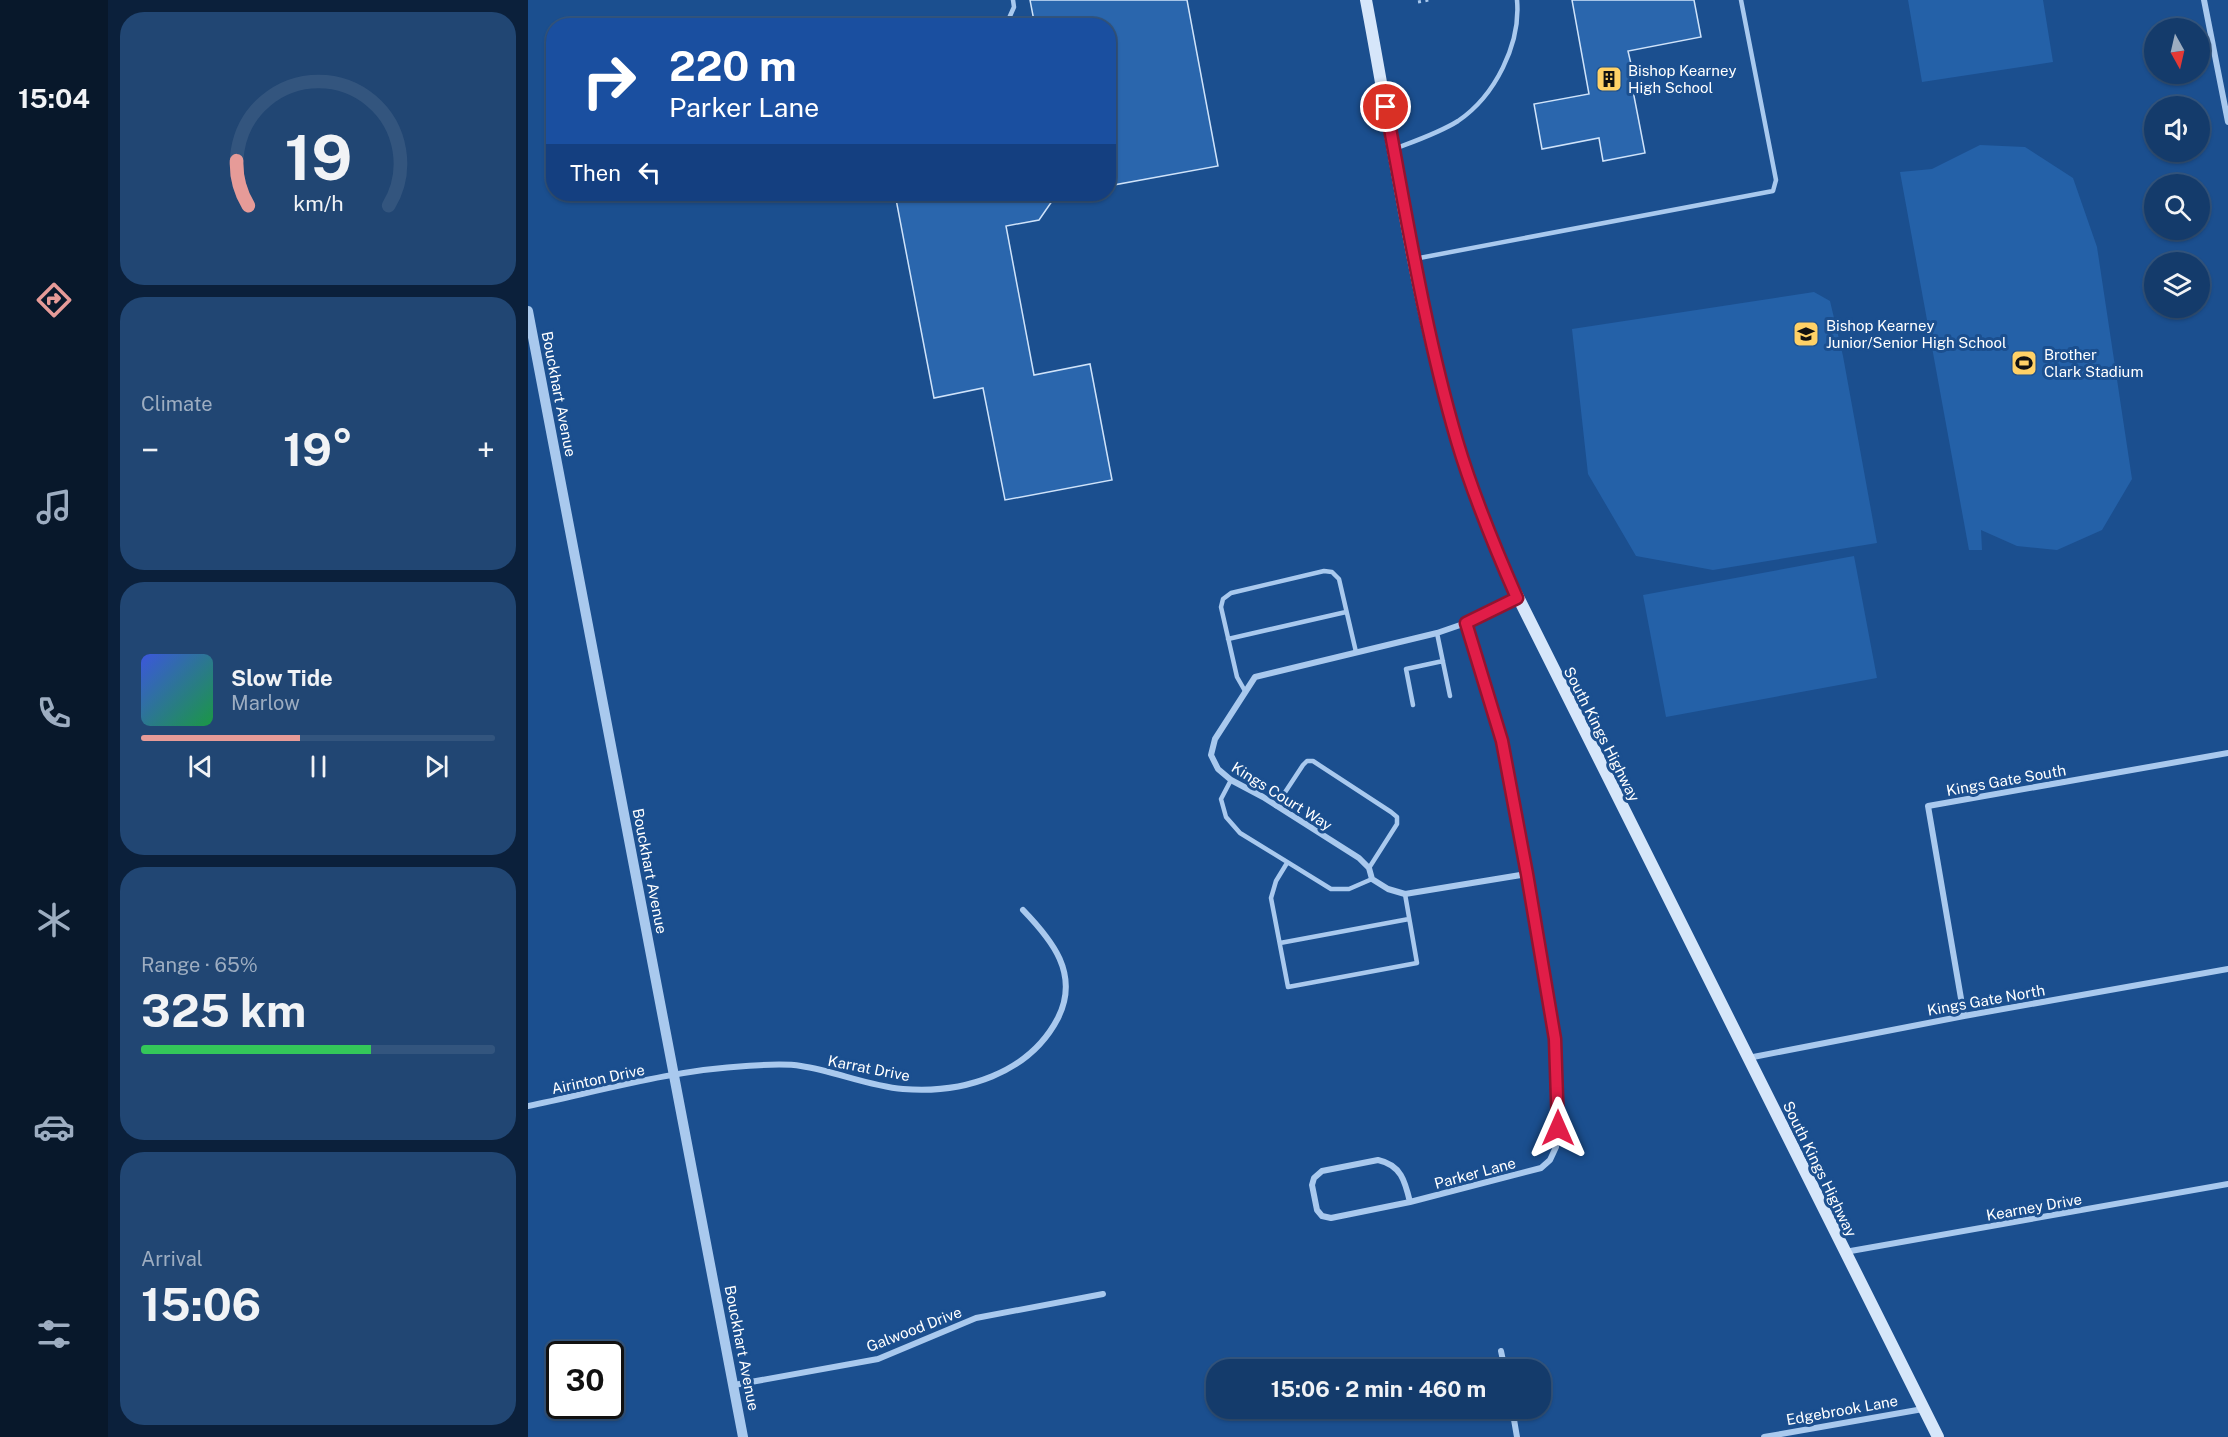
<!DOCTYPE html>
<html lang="en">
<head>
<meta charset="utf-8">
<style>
	body { margin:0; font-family:"Public Sans",sans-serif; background:#214673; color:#f1f3f6; height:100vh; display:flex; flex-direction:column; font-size:22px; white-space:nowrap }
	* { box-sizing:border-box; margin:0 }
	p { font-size:20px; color:#9dadc1 }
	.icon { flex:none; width:33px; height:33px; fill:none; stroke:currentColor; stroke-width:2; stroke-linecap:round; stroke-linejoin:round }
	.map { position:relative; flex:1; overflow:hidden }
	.sheet { display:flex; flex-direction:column; gap:12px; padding:12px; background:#0b203b; width:420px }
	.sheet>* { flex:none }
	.guide { position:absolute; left:18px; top:18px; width:570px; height:183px; border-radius:24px; box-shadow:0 2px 4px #0004,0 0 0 2px #33557e; background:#1a4fa0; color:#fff; overflow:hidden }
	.needle { width:39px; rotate:172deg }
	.buttons { position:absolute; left:1616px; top:18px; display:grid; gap:12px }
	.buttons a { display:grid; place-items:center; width:66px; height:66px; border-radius:50%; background:#143b6b; box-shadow:0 2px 4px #0004,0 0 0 2px #33557e; font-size:30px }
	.speed { position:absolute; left:18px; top:1341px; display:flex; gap:12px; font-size:30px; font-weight:700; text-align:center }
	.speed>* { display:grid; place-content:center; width:78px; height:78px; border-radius:50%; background:#143b6b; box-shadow:0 2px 4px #0004,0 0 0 2px #33557e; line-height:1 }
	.speed .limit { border:3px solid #111; border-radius:9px; background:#fff; color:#111 }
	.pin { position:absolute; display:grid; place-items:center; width:51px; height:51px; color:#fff; margin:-26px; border:3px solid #fff; border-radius:50%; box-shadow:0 2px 6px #0007 }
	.me { position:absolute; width:66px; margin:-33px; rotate:0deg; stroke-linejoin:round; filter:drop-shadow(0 0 4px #0008) }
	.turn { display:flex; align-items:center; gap:21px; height:126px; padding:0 24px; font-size:27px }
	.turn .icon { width:78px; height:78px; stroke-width:2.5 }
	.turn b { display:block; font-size:42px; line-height:51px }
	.then { display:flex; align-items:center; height:57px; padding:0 24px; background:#0003; gap:12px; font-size:22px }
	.big { font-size:45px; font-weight:700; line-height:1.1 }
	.sheet .card { flex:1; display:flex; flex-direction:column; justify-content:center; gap:9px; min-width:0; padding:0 21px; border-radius:24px; background:#214673 }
	.sheet .dial { align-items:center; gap:0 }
	.dial svg { height:156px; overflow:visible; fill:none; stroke:#33557e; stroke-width:7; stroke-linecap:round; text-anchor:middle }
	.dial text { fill:#f1f3f6; stroke:none }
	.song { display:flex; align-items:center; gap:18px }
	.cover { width:72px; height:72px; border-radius:9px; background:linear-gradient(135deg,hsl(230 70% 55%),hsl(140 70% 35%)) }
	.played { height:6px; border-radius:3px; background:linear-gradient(90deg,#e69b98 45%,#33557e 45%) }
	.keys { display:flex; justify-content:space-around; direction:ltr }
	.heat { display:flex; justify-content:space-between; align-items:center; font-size:33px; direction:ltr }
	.charge { height:9px; border-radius:4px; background:linear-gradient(90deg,#34c759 65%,#33557e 0) }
	.trip { position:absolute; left:678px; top:1359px; width:345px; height:60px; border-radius:24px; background:#143b6b; box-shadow:0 2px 4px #0004,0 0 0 2px #33557e; font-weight:700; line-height:60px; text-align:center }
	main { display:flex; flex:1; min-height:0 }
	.dock { display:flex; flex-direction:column; width:108px; justify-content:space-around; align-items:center; background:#08182b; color:#9dadc1 }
	.dock .icon { width:42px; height:42px }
	.dock .active { color:#e69b98 }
	.dock b { font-size:27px; color:#f1f3f6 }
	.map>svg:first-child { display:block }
	.green { fill:#2461a8 }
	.building { fill:#2a66ad; stroke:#cfe3fa; stroke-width:1.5 }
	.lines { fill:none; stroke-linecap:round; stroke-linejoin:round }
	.path { stroke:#a9c9ee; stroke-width:3; stroke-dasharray:3 4.5; stroke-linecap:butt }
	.service { stroke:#a9c9ee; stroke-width:4.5 }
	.minor { stroke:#a9c9ee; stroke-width:6 }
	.tertiary { stroke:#a9c9ee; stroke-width:10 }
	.secondary { stroke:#d6e6fa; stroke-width:12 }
	.route-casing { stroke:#92132f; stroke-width:15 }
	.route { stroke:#e11d48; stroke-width:10 }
	.labels { text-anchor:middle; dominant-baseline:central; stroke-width:6; stroke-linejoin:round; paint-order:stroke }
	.poi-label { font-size:15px; fill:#fff; stroke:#1b4f8f; text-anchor:start }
	.street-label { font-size:15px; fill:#fff; stroke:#1b4f8f }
</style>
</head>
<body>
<main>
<nav class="dock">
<b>15:04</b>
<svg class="icon active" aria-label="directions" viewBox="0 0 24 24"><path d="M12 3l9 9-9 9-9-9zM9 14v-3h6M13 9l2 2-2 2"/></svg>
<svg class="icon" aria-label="music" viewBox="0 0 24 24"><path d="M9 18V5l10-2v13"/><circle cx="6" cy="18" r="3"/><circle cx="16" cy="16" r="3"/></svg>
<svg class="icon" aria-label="phone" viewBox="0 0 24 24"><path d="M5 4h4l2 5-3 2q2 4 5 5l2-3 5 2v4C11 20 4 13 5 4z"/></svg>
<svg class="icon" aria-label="climate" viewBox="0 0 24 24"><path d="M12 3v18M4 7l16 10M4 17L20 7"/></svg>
<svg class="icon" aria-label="car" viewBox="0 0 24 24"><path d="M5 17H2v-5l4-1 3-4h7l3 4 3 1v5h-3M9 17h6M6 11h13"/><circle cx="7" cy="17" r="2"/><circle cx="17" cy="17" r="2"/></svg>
<svg class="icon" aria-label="filters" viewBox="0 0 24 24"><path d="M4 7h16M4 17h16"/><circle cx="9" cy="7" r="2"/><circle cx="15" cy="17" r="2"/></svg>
</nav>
<section class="sheet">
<div class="card dial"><svg viewBox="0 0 100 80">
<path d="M14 69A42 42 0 1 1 86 69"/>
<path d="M14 69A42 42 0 0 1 8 46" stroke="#e69b98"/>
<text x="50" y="56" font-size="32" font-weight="700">19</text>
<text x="50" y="72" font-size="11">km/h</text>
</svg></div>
<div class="card"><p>Climate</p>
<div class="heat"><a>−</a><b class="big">19°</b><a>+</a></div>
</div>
<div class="card">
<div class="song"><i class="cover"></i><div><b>Slow Tide</b><p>Marlow</p></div></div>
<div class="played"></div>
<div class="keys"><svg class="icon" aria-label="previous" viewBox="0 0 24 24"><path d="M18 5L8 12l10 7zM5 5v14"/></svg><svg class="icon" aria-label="pause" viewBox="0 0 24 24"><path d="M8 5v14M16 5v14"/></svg><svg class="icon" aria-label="next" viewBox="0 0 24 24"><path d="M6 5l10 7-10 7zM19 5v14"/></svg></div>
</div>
<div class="card"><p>Range · 65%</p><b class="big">325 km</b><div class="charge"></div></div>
<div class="card"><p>Arrival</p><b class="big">15:06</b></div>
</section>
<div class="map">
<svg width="1700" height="1437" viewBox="0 0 1700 1437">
	<rect width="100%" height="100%" fill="#1b4f8f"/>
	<!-- green -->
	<path class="green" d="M1380 0H1515L1525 62 1394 82Z
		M1452 145 1497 147 1545 178 1569 247 1604 479 1574 530 1529 550 1489 546 1453 530 1454 550H1441L1372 172 1404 169Z
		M1286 292 1302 301 1315 356 1349 543 1185 570 1108 556 1060 474 1044 329Z
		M1326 556 1349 678 1138 717 1115 595Z"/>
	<!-- building -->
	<path class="building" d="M502 0H659L690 166 580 186V26H507Z
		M1044 0H1166L1173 37 1100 51 1103 64 1100 65 1117 153 1075 161 1071 138 1014 149 1006 104 1061 94Z
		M367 194H529L511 220 478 226 506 375 562 364 584 480 477 500 455 388 406 398Z"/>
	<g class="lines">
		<!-- path -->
		<path class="path" d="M890 2 901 0"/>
		<!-- service -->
		<path class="service" d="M478 25 486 7 485 0
			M866 149C887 141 911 133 930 121 967 96 993 44 989 0
			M886 259 1245 191 1248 180 1213 0
			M909 633 922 696
			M700 639 818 612
			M717 691 709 677 693 607 695 599 703 593 796 571 804 572 811 579 828 652
			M885 705 878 669 915 661
			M703 780 693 799 698 817 712 833 803 889H821L844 879
			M748 806 775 765 779 761H785L863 812 869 817V824L841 868
			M759 863 748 881 743 898 760 987 889 963 877 894
			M752 943 881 919"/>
		<!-- minor -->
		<path class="minor" d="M1676 0 1700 122
			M989 599 938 623 909 633 727 677 687 739 683 755 690 769 703 780 735 797 831 858 841 868 844 879 860 889 877 894 999 874
			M1436 1016 1400 806 1700 753
			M1220 1058 1436 1016 1700 969
			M0 1106C72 1091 145 1070 218 1066 236 1065 255 1063 273 1066 307 1071 340 1086 375 1089 435 1094 501 1074 530 1018 552 974 524 940 495 910
			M850 1160C873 1165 877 1181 882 1202L803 1218 794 1216 789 1210 784 1185 786 1178 794 1171Z
			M882 1202 1013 1168 1022 1160 1028 1147 1031 1093 1027 1039 974 741 938 623
			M1317 1252 1700 1184
			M973 1351 977 1370
			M206 1385 350 1359 448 1318 575 1294
			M984 1408 989 1437
			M1236 1437 1395 1409"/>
		<!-- tertiary -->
		<path class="tertiary" d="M0 311 215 1437"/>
		<!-- secondary -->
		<path class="secondary" d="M838 0C866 147 886 298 929 441 941 483 958 524 974 565L1410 1437"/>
	</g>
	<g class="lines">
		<!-- route casing -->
		<g class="route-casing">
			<path id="route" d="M858 107C879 218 897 332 929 441 945 495 967 548 989 598L938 623 974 741 999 874 1027 1039 1030 1128"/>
		</g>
		<!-- route -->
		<use href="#route" class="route"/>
	</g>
	<!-- icons -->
	<defs>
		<g id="building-square" transform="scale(1.35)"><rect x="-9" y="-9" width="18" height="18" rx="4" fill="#ffd166" stroke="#1b4f8f"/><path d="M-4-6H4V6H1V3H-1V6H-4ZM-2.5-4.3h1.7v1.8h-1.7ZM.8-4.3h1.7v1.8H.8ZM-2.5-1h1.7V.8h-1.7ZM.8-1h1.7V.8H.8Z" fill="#111"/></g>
		<g id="school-square" transform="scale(1.35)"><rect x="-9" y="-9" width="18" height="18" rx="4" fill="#ffd166" stroke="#1b4f8f"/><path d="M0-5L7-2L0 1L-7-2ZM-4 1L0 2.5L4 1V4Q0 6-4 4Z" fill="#111"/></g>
		<g id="stadium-square" transform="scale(1.35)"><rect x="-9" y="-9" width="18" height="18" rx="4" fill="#ffd166" stroke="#1b4f8f"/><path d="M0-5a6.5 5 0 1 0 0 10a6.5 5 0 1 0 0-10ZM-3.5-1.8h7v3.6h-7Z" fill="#111"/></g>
	</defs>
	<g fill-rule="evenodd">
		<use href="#building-square" x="1081" y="79"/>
		<use href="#school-square" x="1278" y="334"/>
		<use href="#stadium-square" x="1496" y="363"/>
	</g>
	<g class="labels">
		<!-- poi labels -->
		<g class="poi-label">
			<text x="1100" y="70">Bishop Kearney<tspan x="1100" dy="17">High School</tspan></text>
			<text x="1298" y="325">Bishop Kearney<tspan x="1298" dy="17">Junior/Senior High School</tspan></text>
			<text x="1516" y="354">Brother<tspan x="1516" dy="17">Clark Stadium</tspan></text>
		</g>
		<!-- street labels -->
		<g class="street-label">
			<text transform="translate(31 394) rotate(79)">Bouckhart Avenue</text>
			<text transform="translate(1074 734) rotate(63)">South Kings Highway</text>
			<text transform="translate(1478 780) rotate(-10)">Kings Gate South</text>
			<text transform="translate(754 796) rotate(32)">Kings Court Way</text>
			<text transform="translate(122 871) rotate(79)">Bouckhart Avenue</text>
			<text transform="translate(1458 1000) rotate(-10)">Kings Gate North</text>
			<text transform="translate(341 1068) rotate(11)">Karrat Drive</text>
			<text transform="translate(70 1079) rotate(-12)">Airinton Drive</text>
			<text transform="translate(1292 1169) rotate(64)">South Kings Highway</text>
			<text transform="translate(947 1173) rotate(-15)">Parker Lane</text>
			<text transform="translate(1506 1207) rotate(-10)">Kearney Drive</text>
			<text transform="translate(386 1329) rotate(-21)">Galwood Drive</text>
			<text transform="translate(214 1348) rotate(79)">Bouckhart Avenue</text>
			<text transform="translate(1314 1410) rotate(-10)">Edgebrook Lane</text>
		</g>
	</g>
</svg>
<div class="buttons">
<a><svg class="needle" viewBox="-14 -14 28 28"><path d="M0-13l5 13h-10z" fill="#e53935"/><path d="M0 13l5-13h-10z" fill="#9dadc1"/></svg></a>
<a><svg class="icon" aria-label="sound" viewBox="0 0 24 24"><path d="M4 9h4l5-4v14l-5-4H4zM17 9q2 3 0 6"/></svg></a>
<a><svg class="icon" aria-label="search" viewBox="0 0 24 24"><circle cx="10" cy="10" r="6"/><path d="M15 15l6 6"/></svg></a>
<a><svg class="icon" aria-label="layers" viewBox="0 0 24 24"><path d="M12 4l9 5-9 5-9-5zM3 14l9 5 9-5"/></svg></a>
</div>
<div class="speed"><div class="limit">30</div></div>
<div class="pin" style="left:858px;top:107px;background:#d93025"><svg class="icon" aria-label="arrive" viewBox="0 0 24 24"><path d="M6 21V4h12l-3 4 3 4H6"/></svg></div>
<svg class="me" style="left:1030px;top:1128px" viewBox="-20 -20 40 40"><path d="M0-17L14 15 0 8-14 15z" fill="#e11d48" stroke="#fff" stroke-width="4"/></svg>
<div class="trip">15:06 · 2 min · 460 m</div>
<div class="guide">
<div class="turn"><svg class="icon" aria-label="right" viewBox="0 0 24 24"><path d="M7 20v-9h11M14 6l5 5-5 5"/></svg><div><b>220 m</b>Parker Lane</div></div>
<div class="then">Then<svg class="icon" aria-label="left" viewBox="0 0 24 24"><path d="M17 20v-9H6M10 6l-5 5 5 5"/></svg></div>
</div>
</div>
</main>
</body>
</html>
